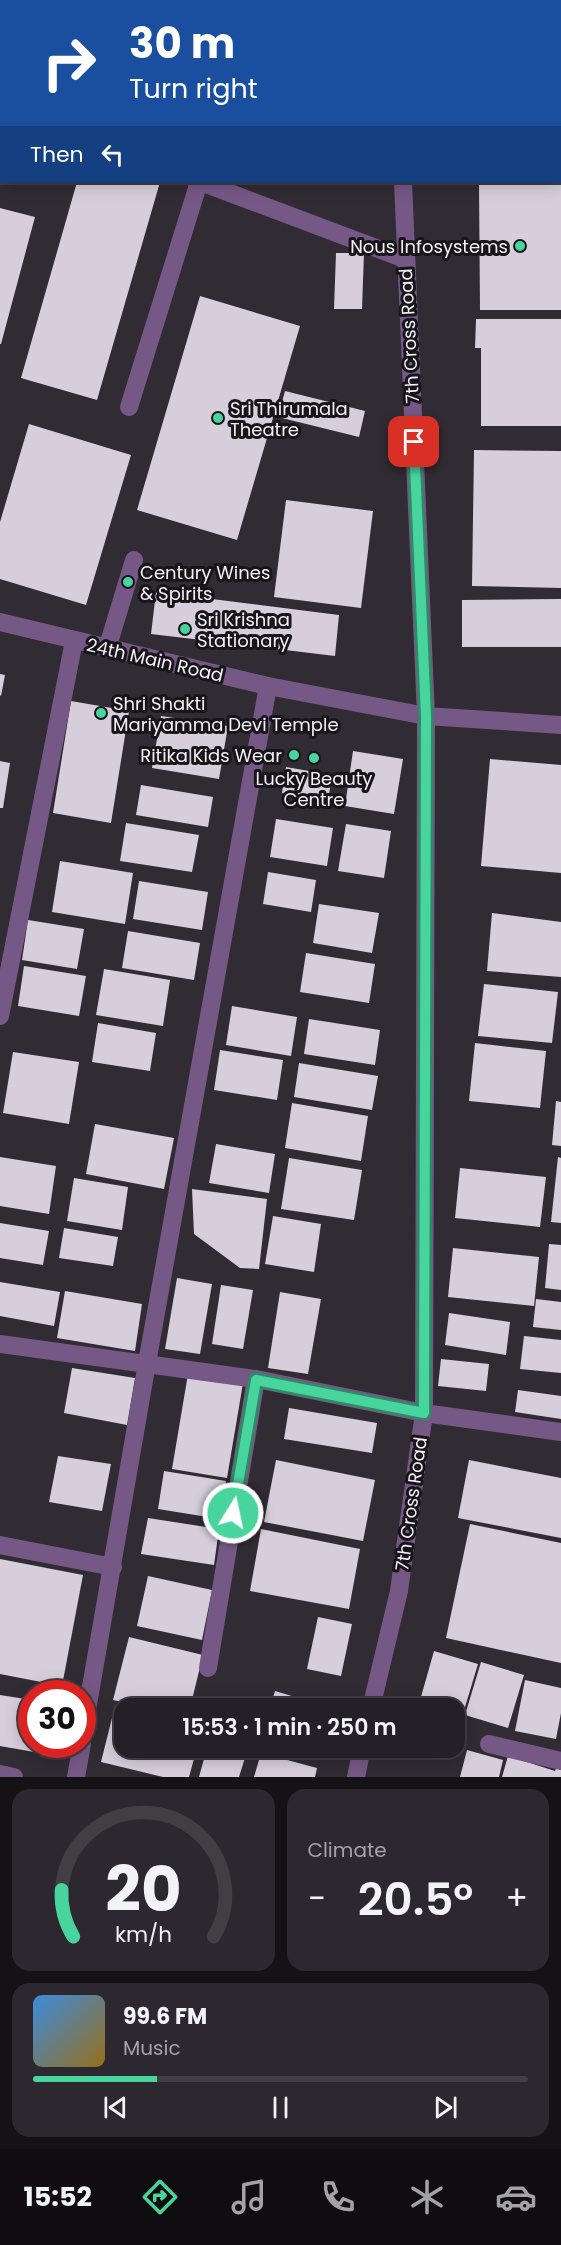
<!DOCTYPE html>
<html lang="en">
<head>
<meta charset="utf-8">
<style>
	body { margin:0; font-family:Poppins,sans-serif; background:#2d282f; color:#f1f3f6; height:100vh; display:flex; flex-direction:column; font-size:22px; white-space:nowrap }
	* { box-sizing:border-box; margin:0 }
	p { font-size:20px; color:#a3a3a7 }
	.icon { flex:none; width:33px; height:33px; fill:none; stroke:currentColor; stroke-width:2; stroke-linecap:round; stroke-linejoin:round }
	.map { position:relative; height:1777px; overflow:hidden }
	.side { display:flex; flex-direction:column; gap:12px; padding:12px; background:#141215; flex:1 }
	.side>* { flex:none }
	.top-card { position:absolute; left:0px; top:0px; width:561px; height:183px; box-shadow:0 3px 15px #0003,0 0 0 2px #423e44; background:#1a4fa0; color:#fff; overflow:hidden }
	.speed { position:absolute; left:18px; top:1680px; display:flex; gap:12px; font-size:30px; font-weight:700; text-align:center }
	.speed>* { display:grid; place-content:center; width:78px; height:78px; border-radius:50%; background:#252027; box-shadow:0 3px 15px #0003,0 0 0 2px #423e44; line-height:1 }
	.speed .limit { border:9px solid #d22; background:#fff; color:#111 }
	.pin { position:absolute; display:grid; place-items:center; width:51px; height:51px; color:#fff; margin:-26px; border-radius:12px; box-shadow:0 3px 9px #0006 }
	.me { position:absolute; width:66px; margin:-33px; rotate:10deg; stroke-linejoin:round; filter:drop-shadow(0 0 4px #0008) }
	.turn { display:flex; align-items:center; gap:21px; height:126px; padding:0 30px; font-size:27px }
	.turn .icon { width:78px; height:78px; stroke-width:2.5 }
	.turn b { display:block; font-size:42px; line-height:51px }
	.then { display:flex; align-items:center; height:57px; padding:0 30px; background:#0003; gap:12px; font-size:22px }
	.big { font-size:45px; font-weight:600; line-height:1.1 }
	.side .widget { flex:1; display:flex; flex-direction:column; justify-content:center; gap:9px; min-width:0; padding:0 21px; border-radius:18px; background:#2d282f }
	.side .dial { align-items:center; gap:0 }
	.dial svg { height:156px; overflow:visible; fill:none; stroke:#423e44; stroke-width:7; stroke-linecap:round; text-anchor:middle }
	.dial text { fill:#f1f3f6; stroke:none }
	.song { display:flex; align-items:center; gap:18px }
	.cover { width:72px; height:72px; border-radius:9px; background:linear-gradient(135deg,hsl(210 70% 55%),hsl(40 70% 35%)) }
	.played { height:6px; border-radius:3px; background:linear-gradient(90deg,#48d49d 25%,#423e44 25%) }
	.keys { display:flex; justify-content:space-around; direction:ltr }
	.heat { display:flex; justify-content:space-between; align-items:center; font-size:33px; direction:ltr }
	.side .tiles { flex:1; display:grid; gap:12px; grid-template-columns:1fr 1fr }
	.widget:last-child { grid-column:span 2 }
	.trip { position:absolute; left:114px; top:1698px; width:351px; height:60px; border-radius:18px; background:#252027; box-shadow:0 3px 15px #0003,0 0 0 2px #423e44; font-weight:600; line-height:60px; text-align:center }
	.menu { display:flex; height:96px; justify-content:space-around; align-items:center; background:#0f0d10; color:#a3a3a7 }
	.menu .icon { width:42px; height:42px }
	.menu .selected { color:#48d49d }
	.menu b { font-size:27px; color:#f1f3f6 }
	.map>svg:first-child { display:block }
	.building { fill:#d6cfdb }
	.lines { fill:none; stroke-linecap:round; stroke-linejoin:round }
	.minor { stroke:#765886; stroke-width:18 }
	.route-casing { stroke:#2f8a66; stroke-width:15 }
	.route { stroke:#48d49d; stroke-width:10 }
	.poi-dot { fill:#48d49d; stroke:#171519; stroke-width:2 }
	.labels { text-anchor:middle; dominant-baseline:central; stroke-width:6; stroke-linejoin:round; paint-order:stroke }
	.poi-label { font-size:18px; fill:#f4f0f6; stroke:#171519; text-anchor:start }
	.street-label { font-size:18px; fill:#f4f0f6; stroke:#171519 }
</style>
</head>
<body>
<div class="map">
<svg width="561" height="1777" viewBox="0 0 561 1777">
	<rect width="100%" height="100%" fill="#312b34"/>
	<!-- building -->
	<path class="building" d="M77 182H160L97 400 21 378Z
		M479 182H561V310H480Z
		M0 208 35 217 1 344H0Z
		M336 253H364L362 309H334Z
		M200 296 300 326 237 540 137 510Z
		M476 319H561V426H481V348H475Z
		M285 391 365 411 359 437 278 417Z
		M29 424 131 455 86 605 0 579V522Z
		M474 450 561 451V588L472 586Z
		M286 500 373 511 361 608 274 597Z
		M156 592 339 615 335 656 151 634Z
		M561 599V647H462V600Z
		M0 674 5 675 1 696 0 695Z
		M71 701 129 711 111 823 53 813Z
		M161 716 228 726 219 779 152 768Z
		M353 751 403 759 394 814 345 806Z
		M490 759 561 765V873L481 866Z
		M0 761 10 763 3 808H0Z
		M286 767 332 775 328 801 282 793Z
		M141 785 213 797 208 827 136 815Z
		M276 819 333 828 327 866 270 857Z
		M126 823 199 835 192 872 120 861Z
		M346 824 391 831 384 878 338 871Z
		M60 861 133 873 125 924 52 912Z
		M268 872 316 880 311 912 263 904Z
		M139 881 208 892 202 930 133 919Z
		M319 904 379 913 372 953 313 943Z
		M492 913 561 922V977L487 971Z
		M28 920 84 929 77 969 22 960Z
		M128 931 200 943 194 980 122 968Z
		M306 953 375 964 369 1003 300 992Z
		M24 966 86 976 79 1016 18 1006Z
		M104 969 170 980 163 1026 96 1015Z
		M484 984 558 992 552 1043 478 1036Z
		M232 1006 297 1017 291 1056 226 1045Z
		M309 1019 380 1030 375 1065 304 1054Z
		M98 1023 156 1033 150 1071 92 1062Z
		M475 1043 546 1051 540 1108 469 1101Z
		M220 1050 283 1060 277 1100 214 1090Z
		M13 1052 79 1062 69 1124 3 1113Z
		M299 1063 378 1076 372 1110 294 1097Z
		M556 1101 561 1102V1146L552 1145Z
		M292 1103 368 1116 361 1161 285 1148Z
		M95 1124 174 1138 164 1189 86 1174Z
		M216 1144 275 1154 269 1193 209 1183Z
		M0 1157 56 1166 49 1214 0 1206Z
		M558 1157 561 1158V1223L551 1222Z
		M289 1158 362 1170 354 1220 281 1209Z
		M460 1168 546 1177 540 1227 455 1218Z
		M74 1178 128 1187 122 1230 67 1221Z
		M192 1189 267 1199 259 1269 240 1268 194 1234Z
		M273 1216 321 1224 314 1272 265 1264Z
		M0 1223 49 1231 43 1265 0 1258Z
		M64 1228 118 1237 113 1266 59 1258Z
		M549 1244 561 1245V1290L545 1288Z
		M453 1248 539 1257 534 1306 448 1297Z
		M177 1278 212 1284 200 1354 165 1349Z
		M0 1282 60 1292 54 1326 0 1316Z
		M221 1285 253 1290 243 1349 212 1344Z
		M65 1291 142 1304 135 1351 57 1338Z
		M280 1292 321 1299 308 1374 268 1368Z
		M536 1299 561 1302V1330L533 1327Z
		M449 1313 510 1322 506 1355 445 1345Z
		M524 1336 561 1340V1373L520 1369Z
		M441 1359 489 1364 486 1391 438 1386Z
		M72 1368 135 1378 127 1425 64 1413Z
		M188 1374 243 1383 227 1478 172 1469Z
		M518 1390 561 1396V1419L515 1412Z
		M289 1408 377 1423 372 1453 284 1439Z
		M58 1456 111 1464 102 1511 49 1502Z
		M276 1460 375 1480 363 1541 264 1522Z
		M469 1460 561 1478V1538L458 1518Z
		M164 1471 226 1481 220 1519 158 1509Z
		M148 1518 219 1529 214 1565 141 1554Z
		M470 1524 561 1543V1663L446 1638Z
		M261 1529 360 1549 349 1609 250 1591Z
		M0 1559 83 1575 62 1686 0 1674Z
		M148 1576 212 1590 202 1640 137 1626Z
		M318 1617 352 1624 341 1676 307 1669Z
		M129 1637 203 1655 190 1708H149L113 1700Z
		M434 1651 478 1664 462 1717 454 1714V1708H434L419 1704Z
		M481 1662 524 1675 508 1728 465 1715Z
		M525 1680 561 1688V1713L556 1739 515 1731Z
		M275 1691 332 1708H270Z
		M0 1695 32 1700V1744H58L57 1756 0 1746Z
		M114 1710 124 1712V1748H197L189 1777H163L101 1762Z
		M207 1748H248L239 1777H199Z
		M283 1748H322L319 1758Z
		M467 1750 503 1760 499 1777H460Z
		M261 1753 317 1768 315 1777H254Z
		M508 1756 555 1771 557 1766 561 1767V1777H502Z"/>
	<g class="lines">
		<!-- minor -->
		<path class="minor" d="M401 2V0
			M516 2 517 0
			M0 106H2
			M201 182 405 259
			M129 407 199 182
			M0 622 268 686 426 716 561 725
			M107 649 134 560
			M0 1016 74 641
			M0 1344 256 1379 424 1413 561 1432
			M0 1545 113 1567
			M208 1668 256 1379
			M371 1708 399 1591 424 1413 426 716 403 182
			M82 1739 147 1363 268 686
			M489 1744 561 1761
			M0 1774 14 1777
			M76 1777 82 1744
			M356 1777 362 1748"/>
	</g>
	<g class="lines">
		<!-- route casing -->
		<g class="route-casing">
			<path id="route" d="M233 1513 256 1380 424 1413 426 716 414 442"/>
		</g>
		<!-- route -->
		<use href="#route" class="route"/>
	</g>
	<!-- markers -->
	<g class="poi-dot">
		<circle cx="520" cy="246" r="6"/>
		<circle cx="218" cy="418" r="6"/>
		<circle cx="128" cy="582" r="6"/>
		<circle cx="185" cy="629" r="6"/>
		<circle cx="101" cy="713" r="6"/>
		<circle cx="294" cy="755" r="6"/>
		<circle cx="314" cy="758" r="6"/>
	</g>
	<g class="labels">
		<!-- poi labels -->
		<g class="poi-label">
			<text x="508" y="246" text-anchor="end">Nous Infosystems</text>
			<text x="230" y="408">Sri Thirumala<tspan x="230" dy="21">Theatre</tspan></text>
			<text x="140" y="572">Century Wines<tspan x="140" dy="21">&amp; Spirits</tspan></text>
			<text x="197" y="619">Sri Krishna<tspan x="197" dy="21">Stationary</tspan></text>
			<text x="113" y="703">Shri Shakti<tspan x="113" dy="21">Mariyamma Devi Temple</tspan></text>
			<text x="282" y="755" text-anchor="end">Ritika Kids Wear</text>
			<text x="314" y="778" text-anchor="middle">Lucky Beauty<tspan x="314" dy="21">Centre</tspan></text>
		</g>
		<!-- street labels -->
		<g class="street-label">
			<text transform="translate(409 336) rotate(-93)">7th Cross Road</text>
			<text transform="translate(155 660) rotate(13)">24th Main Road</text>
			<text transform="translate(411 1504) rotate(-82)">7th Cross Road</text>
		</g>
	</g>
</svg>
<div class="speed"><div class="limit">30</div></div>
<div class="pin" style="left:414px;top:442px;background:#d93025"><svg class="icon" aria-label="arrive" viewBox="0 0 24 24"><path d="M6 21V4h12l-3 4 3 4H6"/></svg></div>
<svg class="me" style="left:233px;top:1513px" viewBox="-20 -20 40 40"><circle r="17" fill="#48d49d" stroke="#fff" stroke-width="3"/><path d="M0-11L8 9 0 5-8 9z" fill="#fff"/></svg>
<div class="trip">15:53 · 1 min · 250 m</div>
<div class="top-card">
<div class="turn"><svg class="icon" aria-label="right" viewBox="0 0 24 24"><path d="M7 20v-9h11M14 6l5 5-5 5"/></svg><div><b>30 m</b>Turn right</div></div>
<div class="then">Then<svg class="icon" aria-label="left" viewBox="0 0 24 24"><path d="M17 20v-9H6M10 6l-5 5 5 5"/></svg></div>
</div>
</div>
<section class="side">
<div class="tiles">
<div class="widget dial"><svg viewBox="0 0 100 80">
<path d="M14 69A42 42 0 1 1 86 69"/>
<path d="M14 69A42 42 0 0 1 8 45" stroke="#48d49d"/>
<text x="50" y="56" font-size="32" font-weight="700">20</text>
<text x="50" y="72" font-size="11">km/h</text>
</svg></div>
<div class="widget"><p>Climate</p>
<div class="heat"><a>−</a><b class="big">20.5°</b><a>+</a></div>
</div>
<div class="widget">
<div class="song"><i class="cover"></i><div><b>99.6 FM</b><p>Music</p></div></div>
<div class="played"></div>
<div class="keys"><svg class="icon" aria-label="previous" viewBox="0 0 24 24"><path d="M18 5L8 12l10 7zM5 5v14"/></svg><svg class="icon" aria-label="pause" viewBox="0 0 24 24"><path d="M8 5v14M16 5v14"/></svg><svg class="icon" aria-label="next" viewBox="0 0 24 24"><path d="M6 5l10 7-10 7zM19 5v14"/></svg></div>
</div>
</div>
</section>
<nav class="menu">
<b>15:52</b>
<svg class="icon selected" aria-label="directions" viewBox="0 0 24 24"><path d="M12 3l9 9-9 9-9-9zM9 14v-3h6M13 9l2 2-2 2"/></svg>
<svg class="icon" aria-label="music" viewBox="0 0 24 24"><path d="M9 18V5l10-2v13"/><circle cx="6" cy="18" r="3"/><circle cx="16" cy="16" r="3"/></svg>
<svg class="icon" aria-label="phone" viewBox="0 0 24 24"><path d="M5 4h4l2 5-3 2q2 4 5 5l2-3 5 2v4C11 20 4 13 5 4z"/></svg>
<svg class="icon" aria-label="climate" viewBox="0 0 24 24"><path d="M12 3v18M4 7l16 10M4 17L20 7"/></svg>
<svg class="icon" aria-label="car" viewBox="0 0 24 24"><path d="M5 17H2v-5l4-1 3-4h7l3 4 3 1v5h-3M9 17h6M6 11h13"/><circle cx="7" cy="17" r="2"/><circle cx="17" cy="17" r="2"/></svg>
</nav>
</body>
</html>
